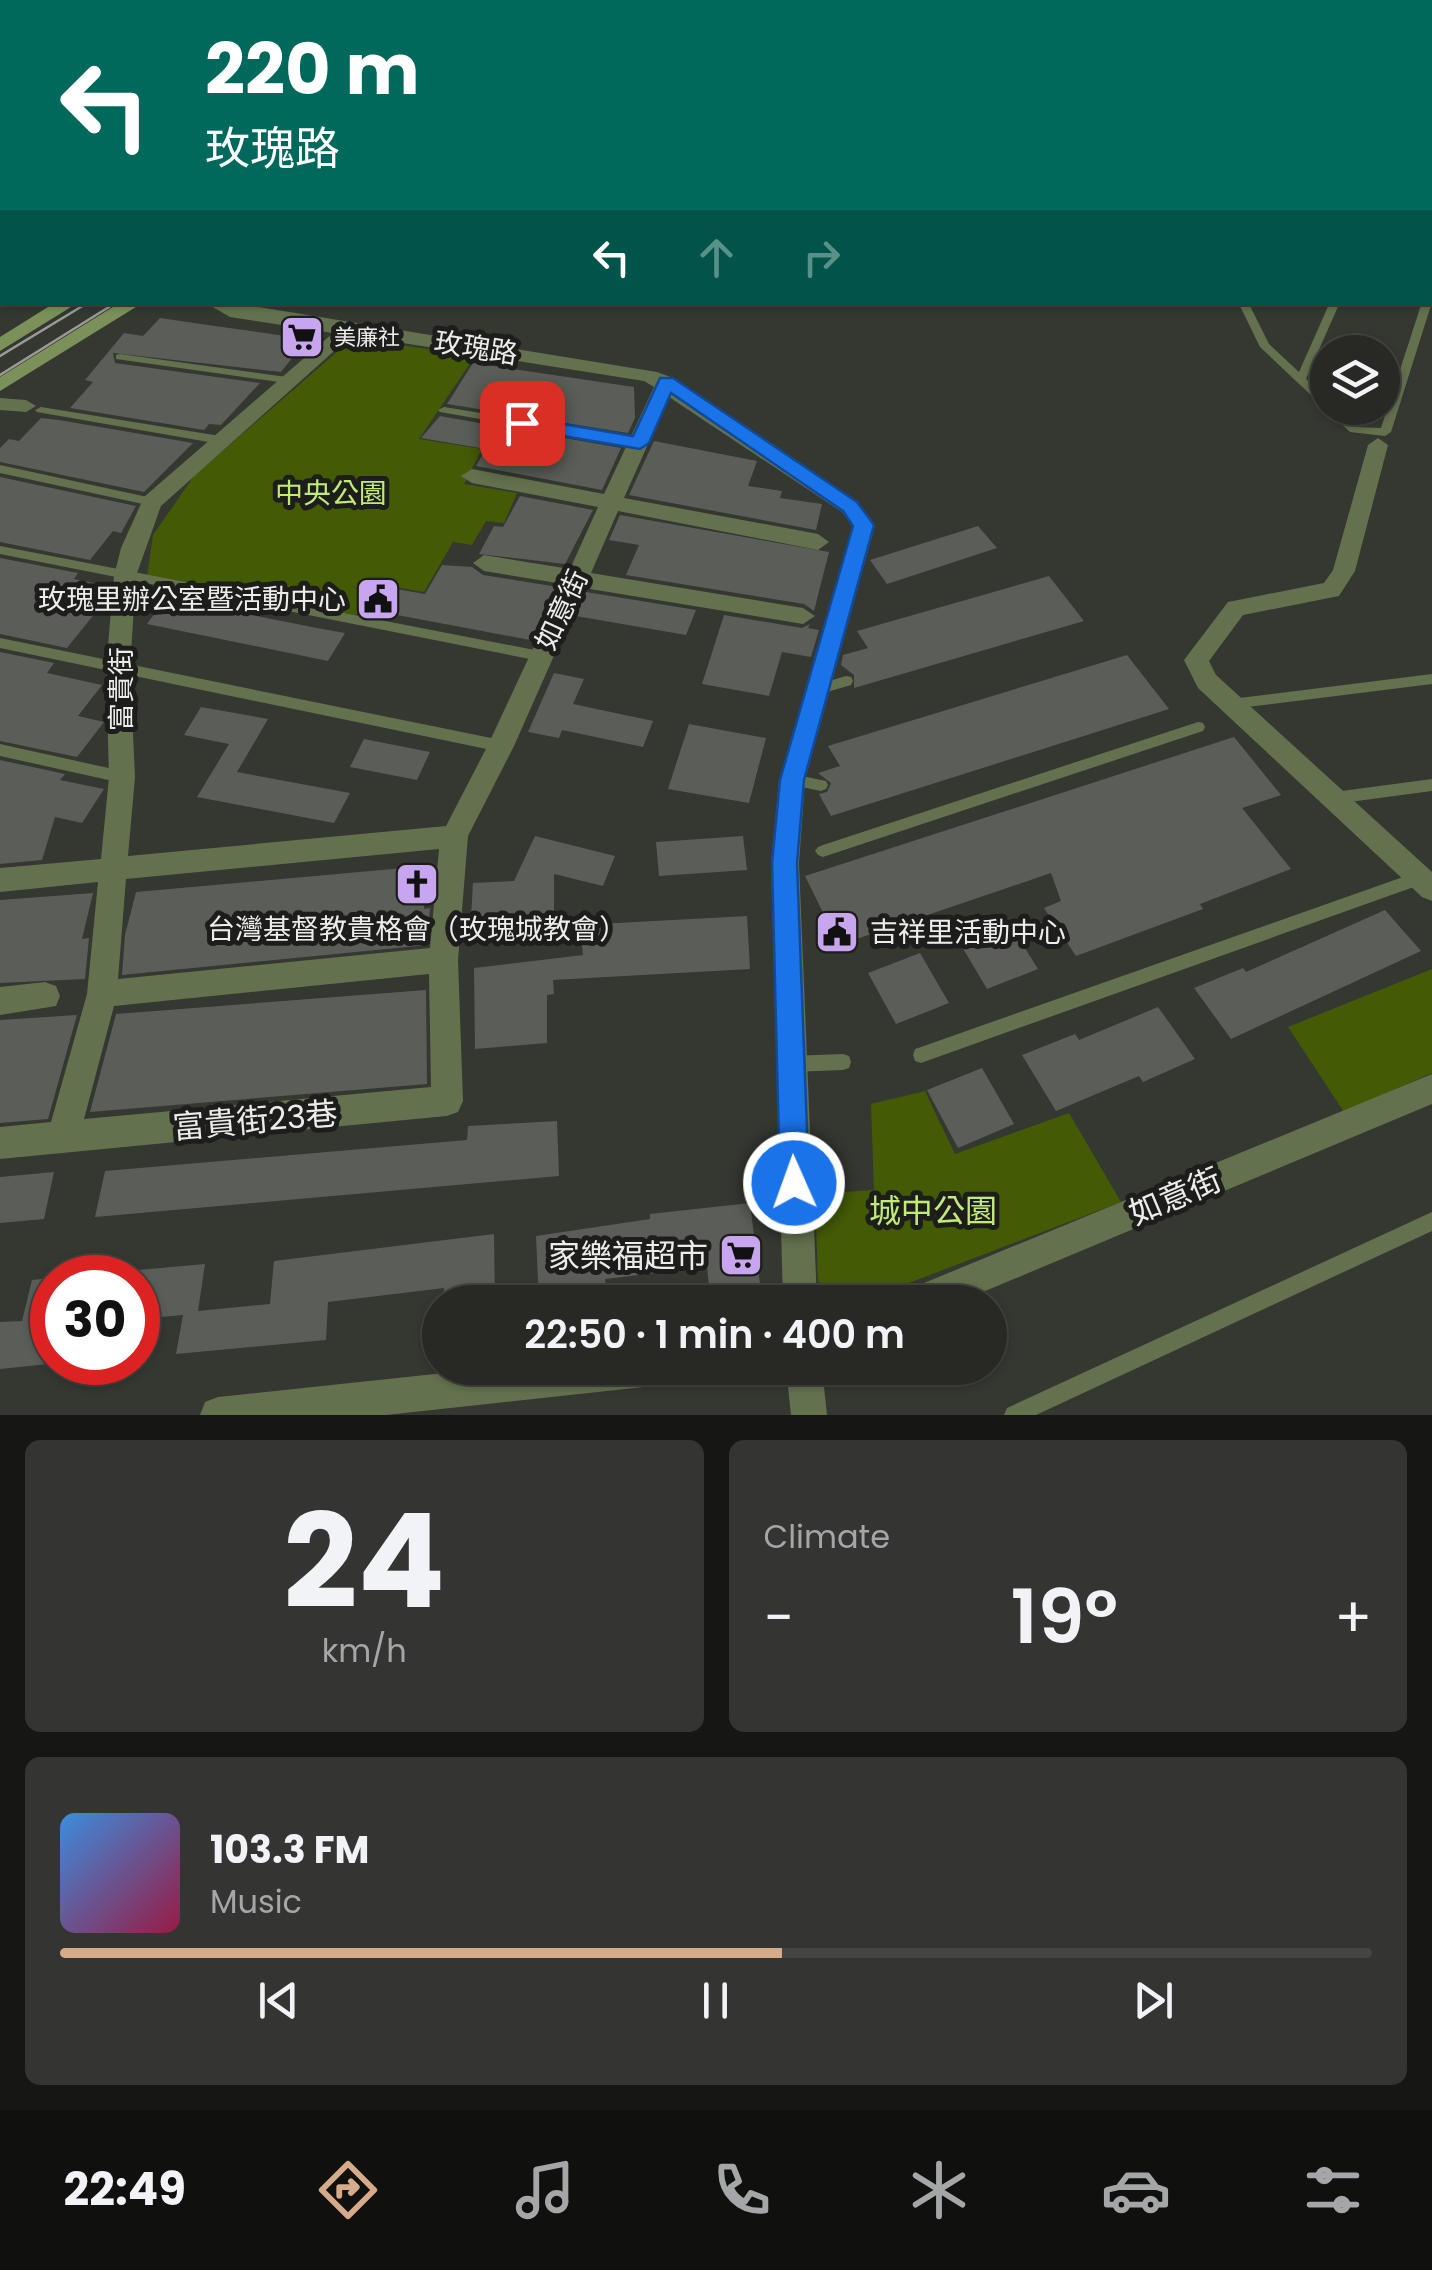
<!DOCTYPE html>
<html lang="en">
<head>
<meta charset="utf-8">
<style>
	body { margin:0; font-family:Poppins,"Noto Sans TC",sans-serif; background:#343532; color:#f1f3f6; height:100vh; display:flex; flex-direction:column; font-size:38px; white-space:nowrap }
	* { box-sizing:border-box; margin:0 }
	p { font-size:32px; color:#a5a6a7 }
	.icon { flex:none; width:55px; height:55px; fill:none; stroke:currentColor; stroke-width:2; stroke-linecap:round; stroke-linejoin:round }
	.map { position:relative; height:1415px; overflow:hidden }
	.details { display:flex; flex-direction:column; gap:25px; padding:25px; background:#161714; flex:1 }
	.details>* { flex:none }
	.hud { position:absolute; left:0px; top:0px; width:1432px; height:305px; box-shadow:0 2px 8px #0004,0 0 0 2px #444542; background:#00695c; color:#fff; overflow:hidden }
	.buttons { position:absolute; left:1310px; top:335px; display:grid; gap:20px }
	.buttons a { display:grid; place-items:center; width:90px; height:90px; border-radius:50%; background:#282925; box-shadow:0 2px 8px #0004,0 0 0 2px #444542; font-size:50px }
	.speed { position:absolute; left:30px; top:1255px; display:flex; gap:20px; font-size:50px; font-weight:700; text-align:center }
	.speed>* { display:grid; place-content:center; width:130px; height:130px; border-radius:50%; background:#282925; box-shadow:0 2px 8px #0004,0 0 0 2px #444542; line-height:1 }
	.speed .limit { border:15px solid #d22; background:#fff; color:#111 }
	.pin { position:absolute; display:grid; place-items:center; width:85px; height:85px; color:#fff; margin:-42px; border-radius:20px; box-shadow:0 5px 15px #0006 }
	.me { position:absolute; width:110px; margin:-55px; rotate:358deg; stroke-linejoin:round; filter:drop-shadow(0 0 8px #0008) }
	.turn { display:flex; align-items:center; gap:35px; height:210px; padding:0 40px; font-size:45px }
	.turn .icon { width:130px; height:130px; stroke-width:2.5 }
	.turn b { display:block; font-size:70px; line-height:85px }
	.lanes { display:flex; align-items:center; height:95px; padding:0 40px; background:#0003; justify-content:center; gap:50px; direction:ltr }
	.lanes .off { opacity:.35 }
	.big { font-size:75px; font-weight:600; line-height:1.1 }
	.details .widget { flex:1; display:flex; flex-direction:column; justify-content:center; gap:15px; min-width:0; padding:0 35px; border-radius:15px; background:#343532 }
	.details .dial { align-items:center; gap:0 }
	.dial b { font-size:130px; line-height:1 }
	.song { display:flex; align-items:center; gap:30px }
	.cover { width:120px; height:120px; border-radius:15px; background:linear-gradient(135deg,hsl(210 70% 55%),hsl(340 70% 35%)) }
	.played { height:10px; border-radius:5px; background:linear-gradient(90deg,#d6ab8b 55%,#444542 55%) }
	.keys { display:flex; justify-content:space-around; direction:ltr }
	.heat { display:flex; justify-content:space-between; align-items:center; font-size:55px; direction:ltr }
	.details .tiles { flex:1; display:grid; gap:25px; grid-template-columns:1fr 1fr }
	.widget:last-child { grid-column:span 2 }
	.trip { position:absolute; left:422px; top:1285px; width:585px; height:100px; border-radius:50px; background:#282925; box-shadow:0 2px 8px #0004,0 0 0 2px #444542; font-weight:600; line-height:100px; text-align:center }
	.menu { display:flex; height:160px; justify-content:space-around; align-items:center; background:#10100f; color:#a5a6a7 }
	.menu .icon { width:70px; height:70px }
	.menu .active { color:#d6ab8b }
	.menu b { font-size:45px; color:#f1f3f6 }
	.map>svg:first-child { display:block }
	.green { fill:#445b06 }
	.building { fill:#5b5e58 }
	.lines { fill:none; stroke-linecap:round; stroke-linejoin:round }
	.lane { fill:#63714e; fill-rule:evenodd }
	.street { fill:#63714e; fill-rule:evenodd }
	.secondary { fill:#7c9159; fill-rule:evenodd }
	.tram { stroke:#9a9b97; stroke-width:2.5 }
	.route { fill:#1a73e8; stroke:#114b97; stroke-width:2.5 }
	.labels { text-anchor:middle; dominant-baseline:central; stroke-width:10; stroke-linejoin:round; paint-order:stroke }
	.far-poi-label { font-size:22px; fill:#ecedea; stroke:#1d1e1b; text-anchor:start }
	.street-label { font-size:28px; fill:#ecedea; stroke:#1d1e1b }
	.park-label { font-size:28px; fill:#c1eb75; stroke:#1d1e1b }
	.poi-label { font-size:28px; fill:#ecedea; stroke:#1d1e1b; text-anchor:end }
	.near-street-label { font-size:32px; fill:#ecedea; stroke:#1d1e1b }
	.near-park-label { font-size:32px; fill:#c1eb75; stroke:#1d1e1b }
	.near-poi-label { font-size:32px; fill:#ecedea; stroke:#1d1e1b; text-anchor:end }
</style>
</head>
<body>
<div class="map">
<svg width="1432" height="1415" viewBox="0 0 1432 1415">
	<rect width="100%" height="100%" fill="#353731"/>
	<!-- green -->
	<path class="green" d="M353 338 475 356 419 439 482 449 464 484 517 493 504 523 486 521 472 545 453 542 424 592 378 584 356 615 147 577 153 535 194 476Z
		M1432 969V1073L1344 1112 1288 1027Z
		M925 1091 955 1154 1069 1113 1121 1202 859 1302H832L818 1281 815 1194 874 1190 871 1104Z"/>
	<!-- building -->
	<path class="building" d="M160 318 208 325 307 339 281 372 113 353 115 363 260 383 221 425 209 424 204 430 70 408 93 382 85 380 124 333 143 336Z
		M473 363 634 387 635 418 628 433 447 404Z
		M440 416 621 448 602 490 476 466 486 449 421 438Z
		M41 418 59 420 193 443 144 492 0 462V448L9 439 19 441Z
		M654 441 757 461 748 486 782 491 780 498 822 504 816 530 629 495Z
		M0 477 136 506 121 533 113 531 90 560 0 542Z
		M520 496 593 510 565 564 479 554 494 526 503 527Z
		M620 515 829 552 814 611 804 604 626 575 639 545 609 540Z
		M978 526 997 548 887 584 870 560Z
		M0 558 78 573 74 579 109 586 108 597 67 648 0 634Z
		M442 565 472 567 483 575 558 587 530 640 365 609 379 586 425 594Z
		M1049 576 1084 621 854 688V675L841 665 843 655 868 648 857 631Z
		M586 592 696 610 686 635 576 616Z
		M166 598 317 628 345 633 328 661 147 624Z
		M724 615 802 628 810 624 808 628 819 630 811 657 782 652 769 696 702 684Z
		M0 652 54 663 47 673 102 685 78 716 104 722 77 757 0 741Z
		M1127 655 1169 709 831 816 819 794 827 792 831 783 818 773 840 766 828 746Z
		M554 673 584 679 573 704 653 721 643 747 562 730 559 738 528 732Z
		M201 707 268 719 237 772 350 793 334 823 197 797 229 744 184 735Z
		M689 724 766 738 749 803 668 789Z
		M1234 737 1281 795 1242 808 1291 869 1200 904 1203 909 1076 956 1044 908 1061 901 1051 873 839 945 805 876Z
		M364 739 430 752 417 780 350 767Z
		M0 760 65 774 60 780 104 789 82 823 55 817 42 860 0 864Z
		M535 836 615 856 603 886 554 874V929L470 935 473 883 514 881Z
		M743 836 747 870 659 876 656 842Z
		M426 866 424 909 430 908 427 945 122 975 125 935 136 892Z
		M93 893 82 939 89 938 85 979 0 983V900Z
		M1385 910 1421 951 1231 1039 1194 988 1243 968 1246 972Z
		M747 916 750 969 553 980 554 994 547 995V1043L475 1049 474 968 583 955 580 925Z
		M1008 921 1038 969 987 989 958 940Z
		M920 953 949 1003 896 1024 868 973Z
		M426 990 427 1084 90 1112 116 1014Z
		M1158 1007 1195 1059 1143 1082 1139 1076 1056 1111 1022 1055 1075 1034 1079 1040Z
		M77 1015 48 1119 0 1123V1020Z
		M982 1068 1014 1124 958 1148 927 1090Z
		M557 1121 559 1176 95 1217 105 1171 467 1140 468 1126Z
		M54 1172 44 1219 0 1223V1177Z
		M750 1203 761 1292 710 1297 707 1267 605 1279 607 1302H539L536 1236 650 1219V1214Z
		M494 1234 495 1302H443L444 1288 328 1302 326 1340 176 1354 183 1315 138 1319V1270L205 1264 198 1311 270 1304 274 1261Z
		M52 1278 48 1364 0 1369V1322L22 1321 32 1280Z"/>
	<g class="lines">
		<!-- lane -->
		<path class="lane" d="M745 0H753L751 2H745Z
			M919 0H927L925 2H918Z
			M961 0H969L971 2H963Z
			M1430 32H1432V36H1430Z
			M0 58H2V63H0Z
			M0 76H2V82H0Z
			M1430 82H1432V87H1430Z
			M1430 131H1432V137H1430Z
			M1430 209H1432V215H1430Z
			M1432 283V296H1430V284Z
			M1430 300 1432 302 1391 432 1385 436 1350 432 1260 347 1238 302H1248L1269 344 1299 372 1330 302H1340L1306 379 1328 398V408H1337L1357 427 1381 428 1422 302H1430Z
			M120 354 294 378 299 381 294 384 116 359V355Z
			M41 407 220 436 226 440 220 444 37 412 35 410Z
			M444 407 639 439 645 443 639 447 440 412 438 410Z
			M0 465 152 498 158 502 152 506 0 473Z
			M0 546 540 651 547 656 540 661 0 554Z
			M0 638 501 740 506 742 508 746 506 750 501 752 0 648Z
			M1432 674V684L1231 709 1226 708 1224 704 1226 700 1231 699Z
			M846 676 851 677 853 681 851 685 820 694 813 689 815 685Z
			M1198 722 1203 723 1205 727 1203 731 823 857 818 855 815 851 818 847 823 845Z
			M0 744 122 771 127 773 129 777 127 781 122 783 0 756Z
			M792 774 826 781 828 785 826 789 821 791 787 784 785 780 787 776Z
			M1432 779V791L1334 804 1329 802 1327 798 1329 794 1334 792Z
			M1420 871 1425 873 1428 878 1425 883 921 1063 915 1061 913 1055 915 1049 921 1047Z
			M843 1054 849 1056 851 1062 849 1068 843 1070 790 1072 784 1070 782 1064 784 1058 790 1056Z
			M1432 1212V1231L1036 1415H1004L1007 1408Z"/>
		<!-- street -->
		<path class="street" d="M1236 0H1250L1252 2H1238Z
			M1326 0H1346L1348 2H1328Z
			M1430 41H1432V50H1430Z
			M0 205H2V215H0Z
			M1430 215H1432V226H1430Z
			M204 302H228L657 372 673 378 675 384 858 502 875 525 805 780 799 863 817 1302H783L771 863 779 780 853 526 842 512 669 397 624 498 818 534 829 542 818 550 618 511 591 573 803 608 815 616 803 624 584 588 514 746 468 836 458 960 463 1101 458 1112 447 1116 0 1159V1127L51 1122 87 994 98 882 0 892V868L101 859 109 777 106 668 114 576 121 548 144 497 333 333 230 317ZM352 335 644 381 654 387 604 494 472 469 461 476 472 483 598 507 570 569 484 555 473 563 484 571 563 584 488 745 446 826 128 856 135 777 130 668 136 576 161 506ZM439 849 430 948 118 979 126 879ZM429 974 431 1087 84 1119 114 1006Z
			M0 398 26 400 36 406 26 412 0 410Z
			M1378 438 1388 445 1355 571 1339 596 1243 615 1209 661 1216 675 1432 872V901L1422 897 1198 688 1184 660 1228 602 1324 583 1333 570 1368 445Z
			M45 982 56 986 60 996 56 1006 0 1015V987Z
			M1432 1074V1104L959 1302H902L907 1290Z
			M491 1368H671L666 1381 653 1386 386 1415H200L205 1402 218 1397Z
			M786 1368H822L827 1415H791Z"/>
		<!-- secondary -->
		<path class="secondary" d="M330 0H351L353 2H332Z
			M365 0H386L388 2H367Z
			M56 302H79L0 351V337Z
			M121 302H144L0 391V377Z"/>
		<!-- tram -->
		<path class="tram" d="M679 2 687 0
			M0 356 89 302
			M0 375 117 302"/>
	</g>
	<!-- route -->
	<path class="route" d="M660 378H673L857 502 874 525 804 780 797 863 809 1183 805 1194 794 1198 784 1194 780 1183 772 863 780 780 853 526 843 511 671 393 649 443 640 449 522 429 513 423 522 417 633 436Z"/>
	<!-- icons -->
	<defs>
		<g id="supermarket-square" transform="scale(2.25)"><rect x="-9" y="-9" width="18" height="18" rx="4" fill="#c8a6ef" stroke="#1d1e1b"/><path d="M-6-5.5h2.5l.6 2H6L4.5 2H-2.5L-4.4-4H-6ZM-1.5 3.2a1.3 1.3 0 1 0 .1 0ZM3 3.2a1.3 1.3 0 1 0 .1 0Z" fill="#111"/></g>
		<g id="civic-square" transform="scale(2.25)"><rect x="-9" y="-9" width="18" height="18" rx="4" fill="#c8a6ef" stroke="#1d1e1b"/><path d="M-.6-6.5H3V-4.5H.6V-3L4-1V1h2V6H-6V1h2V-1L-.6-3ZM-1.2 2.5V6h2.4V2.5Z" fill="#111"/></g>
		<g id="church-square" transform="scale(2.25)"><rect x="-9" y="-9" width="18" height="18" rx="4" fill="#c8a6ef" stroke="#1d1e1b"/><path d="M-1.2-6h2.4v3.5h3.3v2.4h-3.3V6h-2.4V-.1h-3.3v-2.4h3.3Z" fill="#111"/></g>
	</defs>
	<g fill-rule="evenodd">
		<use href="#supermarket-square" x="302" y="337"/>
		<use href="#civic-square" x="378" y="599"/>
		<use href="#church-square" x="417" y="884"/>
		<use href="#civic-square" x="837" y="932"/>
		<use href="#supermarket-square" x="741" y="1255"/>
	</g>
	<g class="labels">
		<!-- far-poi labels -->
		<g class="far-poi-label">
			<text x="334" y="337">美廉社</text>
		</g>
		<!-- street labels -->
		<g class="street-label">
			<text transform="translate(476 348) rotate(9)">玫瑰路</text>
			<text transform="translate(562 610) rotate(-65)">如意街</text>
			<text transform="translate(121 689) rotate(-90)">富貴街</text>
		</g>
		<!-- park labels -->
		<g class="park-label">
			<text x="331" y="493">中央公園</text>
		</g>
		<!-- poi labels -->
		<g class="poi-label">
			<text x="346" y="599">玫瑰里辦公室暨活動中心</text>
			<text x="417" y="929" text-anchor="middle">台灣基督教貴格會（玫瑰城教會）</text>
			<text x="870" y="932" text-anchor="start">吉祥里活動中心</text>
		</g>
		<!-- near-street labels -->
		<g class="near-street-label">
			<text transform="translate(255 1120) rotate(-5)">富貴街23巷</text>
			<text transform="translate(1175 1196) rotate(-23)">如意街</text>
		</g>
		<!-- near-park labels -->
		<g class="near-park-label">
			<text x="933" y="1210">城中公園</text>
		</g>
		<!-- near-poi labels -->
		<g class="near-poi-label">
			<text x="708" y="1255">家樂福超市</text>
		</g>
	</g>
</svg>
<div class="buttons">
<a><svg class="icon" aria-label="layers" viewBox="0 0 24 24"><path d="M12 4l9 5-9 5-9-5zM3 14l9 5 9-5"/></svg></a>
</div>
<div class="speed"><div class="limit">30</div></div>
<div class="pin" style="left:522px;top:423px;background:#d93025"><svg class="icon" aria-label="arrive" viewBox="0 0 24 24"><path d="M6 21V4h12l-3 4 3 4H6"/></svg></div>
<svg class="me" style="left:794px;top:1183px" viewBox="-20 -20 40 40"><circle r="17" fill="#1a73e8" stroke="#fff" stroke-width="3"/><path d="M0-11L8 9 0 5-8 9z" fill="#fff"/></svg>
<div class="trip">22:50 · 1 min · 400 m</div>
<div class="hud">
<div class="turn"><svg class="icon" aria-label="left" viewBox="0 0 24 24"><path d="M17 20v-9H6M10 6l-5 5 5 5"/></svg><div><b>220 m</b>玫瑰路</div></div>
<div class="lanes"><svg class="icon" aria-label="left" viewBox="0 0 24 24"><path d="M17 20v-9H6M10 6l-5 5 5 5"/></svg><svg class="icon off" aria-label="ahead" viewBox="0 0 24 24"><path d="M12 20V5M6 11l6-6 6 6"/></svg><svg class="icon off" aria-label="right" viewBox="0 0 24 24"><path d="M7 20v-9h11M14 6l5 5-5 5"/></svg></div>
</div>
</div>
<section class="details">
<div class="tiles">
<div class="widget dial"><b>24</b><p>km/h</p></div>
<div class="widget"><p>Climate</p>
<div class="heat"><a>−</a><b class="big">19°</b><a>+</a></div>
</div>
<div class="widget">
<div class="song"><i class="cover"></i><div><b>103.3 FM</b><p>Music</p></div></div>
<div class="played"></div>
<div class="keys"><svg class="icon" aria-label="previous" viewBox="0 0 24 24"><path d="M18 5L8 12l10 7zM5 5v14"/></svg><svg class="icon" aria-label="pause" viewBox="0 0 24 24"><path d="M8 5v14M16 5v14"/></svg><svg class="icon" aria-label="next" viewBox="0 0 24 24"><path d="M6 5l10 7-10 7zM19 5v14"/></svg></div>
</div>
</div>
</section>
<nav class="menu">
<b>22:49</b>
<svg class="icon active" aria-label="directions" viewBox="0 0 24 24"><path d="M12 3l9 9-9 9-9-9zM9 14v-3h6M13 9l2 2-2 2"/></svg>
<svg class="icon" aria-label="music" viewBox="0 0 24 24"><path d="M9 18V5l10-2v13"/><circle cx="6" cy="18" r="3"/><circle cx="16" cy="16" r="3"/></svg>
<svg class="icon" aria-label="phone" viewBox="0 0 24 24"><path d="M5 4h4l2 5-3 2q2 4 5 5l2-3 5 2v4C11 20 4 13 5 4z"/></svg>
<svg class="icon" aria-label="climate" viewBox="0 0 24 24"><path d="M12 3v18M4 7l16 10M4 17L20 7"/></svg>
<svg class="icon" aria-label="car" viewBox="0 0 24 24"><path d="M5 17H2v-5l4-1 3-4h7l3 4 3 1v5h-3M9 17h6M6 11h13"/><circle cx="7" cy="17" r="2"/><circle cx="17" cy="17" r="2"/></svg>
<svg class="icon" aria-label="filters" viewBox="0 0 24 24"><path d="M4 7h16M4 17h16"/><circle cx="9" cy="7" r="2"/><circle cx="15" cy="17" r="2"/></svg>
</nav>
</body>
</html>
